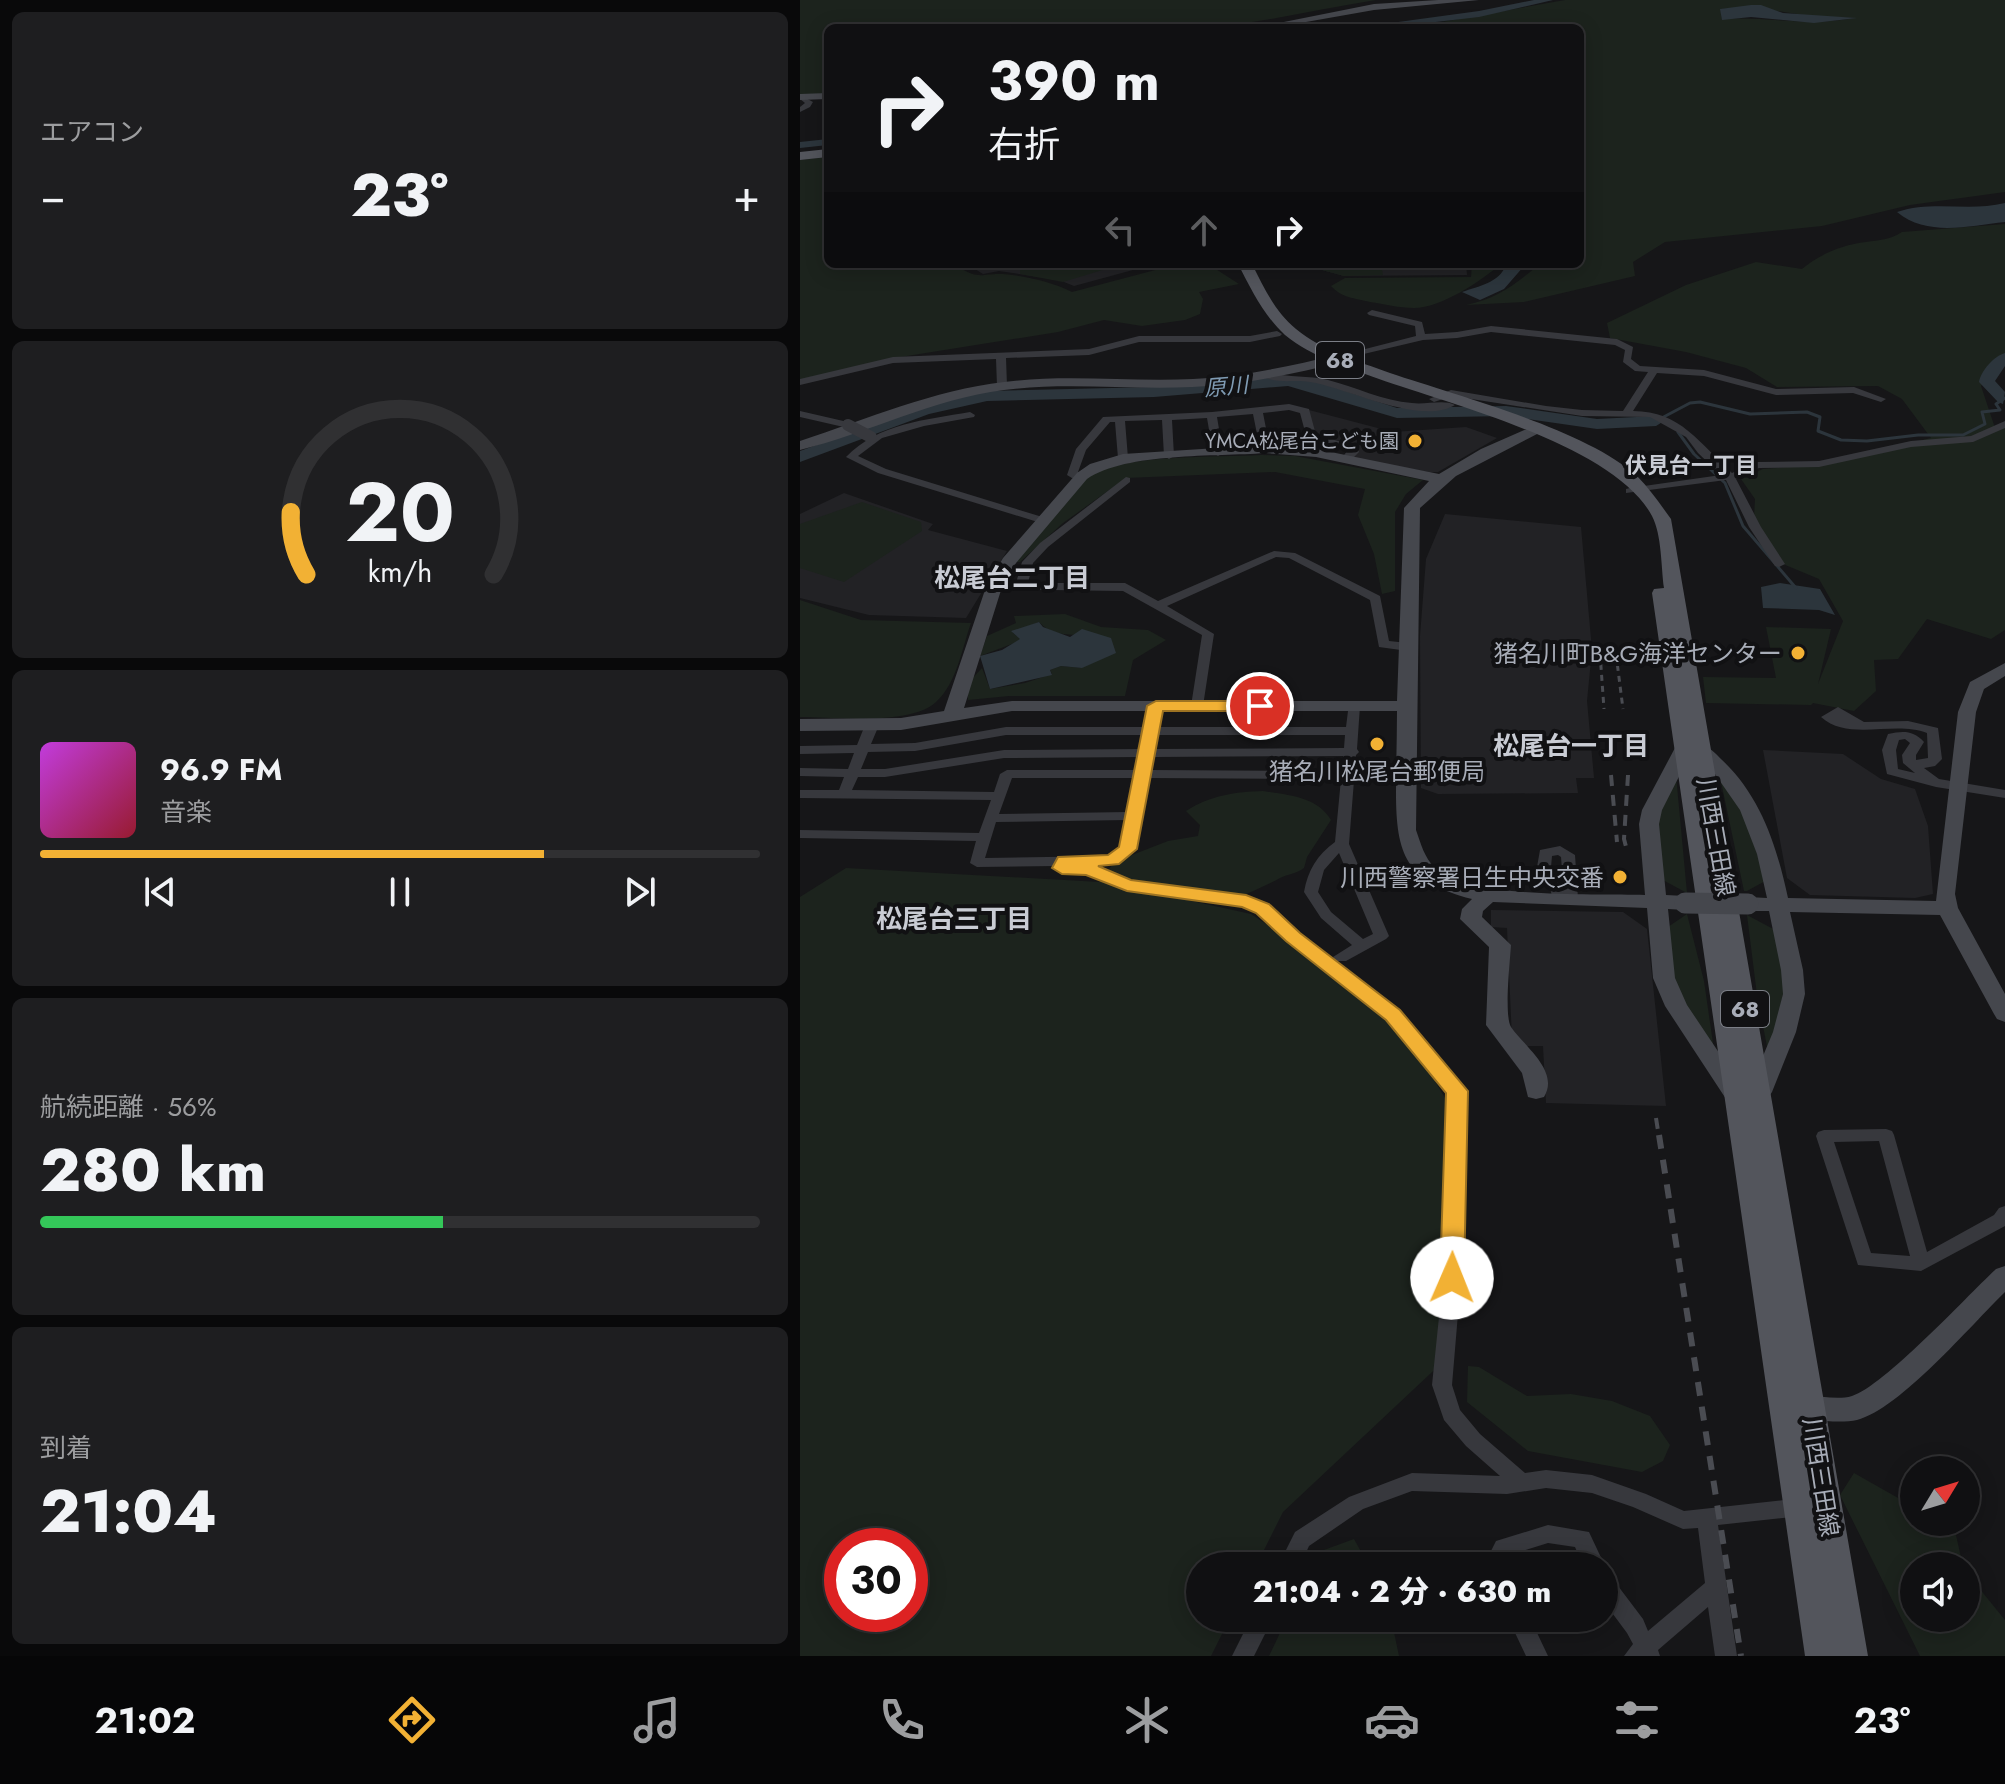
<!DOCTYPE html>
<html lang="ja">
<head>
<meta charset="utf-8">
<style>
	body { margin:0; font-family:Jost,"Noto Sans JP",sans-serif; background:#1e1e20; color:#f1f3f6; height:100vh; display:flex; flex-direction:column; font-size:30px; white-space:nowrap }
	* { box-sizing:border-box; margin:0 }
	p { font-size:26px; color:#9c9d9f }
	.icon { flex:none; width:44px; height:44px; fill:none; stroke:currentColor; stroke-width:2; stroke-linecap:round; stroke-linejoin:round }
	.map { position:relative; flex:1; overflow:hidden }
	.drawer { display:flex; flex-direction:column; gap:12px; padding:12px; background:#09090a; width:800px }
	.drawer>* { flex:none }
	.guide { position:absolute; left:24px; top:24px; width:760px; height:244px; border-radius:12px; box-shadow:0 4px 20px #0003,0 0 0 2px #303032; background:#101012; color:#f1f3f6; overflow:hidden }
	.needle { width:52px; rotate:52deg }
	.fabs { position:absolute; left:1100px; top:1456px; display:grid; gap:16px }
	.fabs a { display:grid; place-items:center; width:80px; height:80px; border-radius:50%; background:#101012; box-shadow:0 4px 20px #0003,0 0 0 2px #303032; font-size:40px }
	.speed { position:absolute; left:24px; top:1528px; display:flex; gap:16px; font-size:40px; font-weight:700; text-align:center }
	.speed>* { display:grid; place-content:center; width:104px; height:104px; border-radius:50%; background:#101012; box-shadow:0 4px 20px #0003,0 0 0 2px #303032; line-height:1 }
	.speed .limit { border:12px solid #d22; background:#fff; color:#111 }
	.pin { position:absolute; display:grid; place-items:center; width:68px; height:68px; color:#fff; margin:-34px; border:4px solid #fff; border-radius:50%; box-shadow:0 2px 8px #0007 }
	.me { position:absolute; width:88px; margin:-44px; rotate:1deg; stroke-linejoin:round; filter:drop-shadow(0 0 6px #0008) }
	.turn { display:flex; align-items:center; gap:28px; height:168px; padding:0 32px; font-size:36px }
	.turn .icon { width:104px; height:104px; stroke-width:2.5 }
	.turn b { display:block; font-size:56px; line-height:68px }
	.lanes { display:flex; align-items:center; height:76px; padding:0 32px; background:#0003; justify-content:center; gap:40px; direction:ltr }
	.lanes .off { opacity:.35 }
	.big { font-size:60px; font-weight:800; line-height:1.1 }
	.drawer .card { flex:1; display:flex; flex-direction:column; justify-content:center; gap:12px; min-width:0; padding:0 28px; border-radius:12px; background:#1e1e20 }
	.drawer .dial { align-items:center; gap:0 }
	.dial svg { height:208px; overflow:visible; fill:none; stroke:#303032; stroke-width:7; stroke-linecap:round; text-anchor:middle }
	.dial text { fill:#f1f3f6; stroke:none }
	.song { display:flex; align-items:center; gap:24px }
	.cover { width:96px; height:96px; border-radius:12px; background:linear-gradient(135deg,hsl(290 70% 55%),hsl(350 70% 35%)) }
	.played { height:8px; border-radius:4px; background:linear-gradient(90deg,#f2b134 70%,#303032 70%) }
	.keys { display:flex; justify-content:space-around; direction:ltr }
	.heat { display:flex; justify-content:space-between; align-items:center; font-size:44px; direction:ltr }
	.charge { height:12px; border-radius:6px; background:linear-gradient(90deg,#34c759 56%,#303032 0) }
	.trip { position:absolute; left:386px; top:1552px; width:432px; height:80px; border-radius:40px; background:#101012; box-shadow:0 4px 20px #0003,0 0 0 2px #303032; font-weight:800; line-height:80px; text-align:center }
	.tab-bar { display:flex; height:128px; justify-content:space-around; align-items:center; background:#060607; color:#9c9d9f }
	.tab-bar .icon { width:56px; height:56px }
	.tab-bar .current { color:#f2b134 }
	.tab-bar b { font-size:36px; color:#f1f3f6 }
	main { display:flex; flex:1; min-height:0 }
	.map>svg:first-child { display:block }
	.built { fill:#222225 }
	.green { fill:#1c231d; fill-rule:evenodd }
	.water { fill:#2c353c }
	.lines { fill:none; stroke-linecap:round; stroke-linejoin:round }
	.stream { stroke:#2c353c; stroke-width:3 }
	.river { fill:#2c353c; fill-rule:evenodd }
	.street { fill:#37383d; fill-rule:evenodd }
	.secondary { fill:#45474d; fill-rule:evenodd }
	.primary { fill:#53555c; fill-rule:evenodd }
	.rail-far2 { stroke:#4a4c52; stroke-width:3; stroke-dasharray:6 5; stroke-linecap:butt }
	.rail-far1 { stroke:#4a4c52; stroke-width:4; stroke-dasharray:11 9; stroke-linecap:butt }
	.rail { stroke:#4a4c52; stroke-width:6; stroke-dasharray:14 11; stroke-linecap:butt }
	.street-bridge { stroke:#37383d; stroke-width:12 }
	.secondary-bridge { stroke:#45474d; stroke-width:21 }
	.route { fill:#f2b134; stroke:#9d7322; stroke-width:2 }
	.poi-dot { fill:#f2b134; stroke:#111113; stroke-width:3 }
	.labels { text-anchor:middle; dominant-baseline:central; stroke-width:8; stroke-linejoin:round; paint-order:stroke }
	.far-poi-label { font-size:20px; fill:#a8adb8; stroke:#111113; text-anchor:end }
	.shield { fill:#111113; stroke:#7b7e86; stroke-width:2 }
	.shield-label { font-size:22px; font-weight:bold; fill:#a8adb8 }
	.far-water-label { font-size:22px; font-style:italic; fill:#7f9bb3; stroke:#111113 }
	.far-neighbourhood-label { font-size:22px; font-weight:bold; fill:#c9ccd4; stroke:#111113 }
	.poi-label { font-size:24px; fill:#a8adb8; stroke:#111113; text-anchor:end }
	.street-label { font-size:24px; fill:#a8adb8; stroke:#111113 }
	.neighbourhood-label { font-size:26px; font-weight:bold; fill:#c9ccd4; stroke:#111113 }
</style>
</head>
<body>
<main>
<section class="drawer">
<div class="card"><p>エアコン</p>
<div class="heat"><a>−</a><b class="big">23°</b><a>+</a></div>
</div>
<div class="card dial"><svg viewBox="0 0 100 80">
<path d="M14 69A42 42 0 1 1 86 69"/>
<path d="M14 69A42 42 0 0 1 8 45" stroke="#f2b134"/>
<text x="50" y="56" font-size="32" font-weight="700">20</text>
<text x="50" y="72" font-size="11">km/h</text>
</svg></div>
<div class="card">
<div class="song"><i class="cover"></i><div><b>96.9 FM</b><p>音楽</p></div></div>
<div class="played"></div>
<div class="keys"><svg class="icon" aria-label="previous" viewBox="0 0 24 24"><path d="M18 5L8 12l10 7zM5 5v14"/></svg><svg class="icon" aria-label="pause" viewBox="0 0 24 24"><path d="M8 5v14M16 5v14"/></svg><svg class="icon" aria-label="next" viewBox="0 0 24 24"><path d="M6 5l10 7-10 7zM19 5v14"/></svg></div>
</div>
<div class="card"><p>航続距離 · 56%</p><b class="big">280 km</b><div class="charge"></div></div>
<div class="card"><p>到着</p><b class="big">21:04</b></div>
</section>
<div class="map">
<svg width="1205" height="1656" viewBox="0 0 1205 1656">
	<rect width="100%" height="100%" fill="#161618"/>
	<!-- built -->
	<path class="built" d="M167 264H355L274 286 259 280 199 271 183 274Z
		M500 264H666L667 275 544 276Z
		M509 410 593 432 666 427 697 438 638 472H629L553 459 557 450 553 444 513 435Z
		M44 493 133 524 128 530 207 551 166 618 69 615 0 598V514Z
		M645 514 781 527 792 650 787 701 794 778H776L778 793 638 794 621 788 620 636 626 559Z
		M963 750 1043 754 1081 779 1115 789 1128 826 1133 894 1115 898 1010 895 987 878Z
		M691 910 823 912 847 929 866 1106 746 1103 743 1046H724L712 1039 707 928 691 927Z"/>
	<!-- green -->
	<path class="green" d="M0 0H576C518 9 459 24 400 28H28V93L0 96Z
		M765 0H1205V192L1110 205 1022 226 865 242 833 262 835 276 724 302 666 305C695 299 712 287 735 268L730 264H780V28H608ZM951 7 1010 16 1054 18C1010 27 966 16 922 19L921 9Z
		M28 157V264H160V268C180 280 182 273 203 274 226 276 252 282 272 292L378 264H408L439 284 399 292 403 299 400 314 385 320 342 326 304 320 258 332 88 359 0 380V160Z
		M1205 224V359L1181 386 1196 431 1205 427V630L1191 639 1127 619 1098 659 1074 660 1076 691 1054 711 1013 703 1011 705 906 703 903 677 976 678 966 627 1031 629 1018 684 1043 621 1019 579 983 564 954 518 955 499 941 479 963 469 1013 465 1131 438 1102 399 1078 386 977 387 946 368 886 352 810 338 807 323 886 285 956 262 1002 269C1020 254 1042 245 1066 242 1080 240 1089 240 1102 232Z
		M220 264H322L263 282 220 274Z
		M500 264H581L583 275 544 276Z
		M672 264H701C681 281 641 308 614 308 599 308 584 304 570 302 554 298 542 298 531 286L545 278 671 277Z
		M461 455 495 456 623 480 606 494 595 512V591L582 594 574 554 558 515 565 489 475 472 326 478 263 523 220 562H216L287 477C329 453 412 458 461 455Z
		M62 502 121 522 122 531 44 582 0 568V524Z
		M0 600 61 620 171 623C162 648 157 683 136 702 110 726 33 717 0 717Z
		M265 614 301 627 348 630 366 640 333 660 325 696H209L168 700V683L182 668 190 689 225 683 252 674 250 670 261 666 282 668 301 635C280 633 255 640 239 622L213 633 221 639 217 642 180 656 187 636 216 623 214 616Z
		M876 775 887 893 861 879 857 816Z
		M920 777 938 802 967 880 947 891H944Z
		M463 791C488 795 518 797 531 820L507 857 504 868C496 874 488 874 480 878 462 888 443 894 426 905L346 891 451 914 590 1006 654 1113 647 1358 483 1512 456 1566H400V1618H430L411 1656H0V897L46 868 300 882 314 862 368 841 398 836 400 825 386 811C411 795 435 792 463 791ZM42 1546H110V1614H42Z
		M887 914 904 981 915 1057 876 991 865 929Z
		M947 915 977 931 986 981 969 1057 963 1026 969 1021 966 1000 957 995Z
		M668 1366 679 1367 727 1396 771 1394 812 1401 850 1416 870 1445 863 1461 842 1472 728 1451 667 1402Z
		M1054 1473 1114 1507V1522H1140L1155 1531 1163 1566H1114V1618H1166V1572L1205 1620V1656H1120L1040 1495Z
		M554 1539 569 1566H508L513 1554Z
		M487 1618H591L599 1656H469Z"/>
	<!-- water -->
	<path class="water" d="M951 5H961L983 13 1057 18 1014 23 951 17 922 20 920 9Z
		M1205 203V222C1168 226 1127 237 1097 212 1132 200 1169 212 1205 203Z
		M706 265 724 266 704 289 680 300 662 292C679 286 699 283 706 265Z
		M980 583 1020 589 1035 615 1019 610 963 608 961 587Z
		M239 622 243 627 270 637 282 629 311 638 316 653 282 668 261 666 250 670 252 675 190 689 180 656 202 650 220 639 211 631Z"/>
	<g class="lines">
		<!-- stream -->
		<path class="stream" d="M856 421 890 403 900 402 950 414 1007 412 1020 417 1018 431 1041 440 1067 441 1118 435H1163L1185 424 1182 412 1200 410 1196 404 1205 398
			M878 432 894 454 925 483 943 526 996 588"/>
		<!-- river -->
		<path class="river" d="M734 0H753L679 17 584 28H554L679 11Z
			M28 139V145L0 148V142Z
			M1205 353V366L1195 381 1205 392 1203 404 1198 402 1179 382C1181 371 1194 356 1205 353Z
			M488 376 521 383 597 408 706 406 797 419 856 416 864 421 856 426 797 429 706 416 597 418 488 386 354 397 187 401 129 414 0 462V451L118 408 187 391 354 387Z"/>
		<!-- street -->
		<path class="street" d="M0 95 13 102 10 107 0 112V107L5 103 0 99Z
			M572 310 622 322 625 334 657 332 691 326 817 339 833 347 831 359 840 366 904 370 976 389 1054 387 1086 399 1081 402 1053 393 976 395 904 376 857 373 833 411C881 411 900 444 932 473L957 462 1019 461 1111 441 1171 436 1205 421V428L1173 442 1111 447 1019 467 959 468 936 479 961 527 985 564 979 567 975 566 949 527 926 480 826 493V489L830 488 921 475 898 453 886 437 850 417 782 416 652 396 634 402 629 399 651 390 746 406 782 410 823 411 848 372 835 371 823 362 825 350 815 345 691 332 657 338 623 340 534 361V357L616 336 615 326 569 315 567 313Z
			M477 331 482 334 480 336 450 342H339L289 355 206 358 207 386 202 389 197 386 196 359 93 363 0 385V379L93 357 289 349 339 336H450Z
			M466 372C486 378 507 375 528 380 556 387 583 401 612 403 625 405 645 399 655 405 620 426 548 388 510 382 493 379 475 385 461 375Z
			M489 404 509 409 516 435 557 446 559 452 550 461H542L541 459 548 450 507 439 500 413 489 410 463 413 470 449 465 452 460 449 453 414 417 417 423 453 418 456 413 453 407 418 372 420 374 456 369 459 364 456 362 420 325 421 328 458 323 461 318 458 315 422H310L286 450 278 472 286 474V478H272L267 475 276 449 303 417 412 412Z
			M0 411 52 423 53 425 48 428 0 417Z
			M170 412 175 415 174 417 124 426 82 438 58 456 86 469 249 519V523H241L78 473 46 457C79 423 125 420 170 412Z
			M326 477 330 478V482L248 547 233 563 228 583H325L358 601 474 551 495 553 580 596 589 641 608 643 614 647 608 651 579 647 570 600 489 558 476 557 367 606 414 634 403 706 397 710 391 706 402 635 323 591 190 589V585L216 583 222 562 240 543Z
			M356 702 362 706 358 727H546L549 703H559L560 706 557 749 559 752 556 755 549 844 589 936 586 939 546 961H536L533 957 552 945 521 918 504 892C508 870 517 855 535 842L541 779 349 778 333 852 318 863 289 865 330 881 446 896 468 905 498 934 599 1011 663 1087 665 1091 661 1278 652 1385 660 1410 680 1434 725 1473 746 1470 792 1475 846 1494 884 1511 1002 1498 1009 1501 1012 1507 1009 1513 1002 1516 918 1525 937 1656H915L908 1607 858 1650 860 1656H824L833 1644 827 1633 804 1602V1575L812 1578 843 1619 848 1631 905 1583 898 1528 883 1529 833 1507 792 1493 746 1488 707 1494 612 1491 563 1509 509 1546 500 1566H478L495 1532 549 1497 612 1473 700 1476 666 1446 644 1420 632 1385 643 1278 649 1092 587 1019 488 940 458 911 443 905 327 890 286 873 257 871 255 866 177 867 170 863 176 841 0 838V830L179 833 191 800 0 798V790H39L44 777 0 776V768L48 769 54 753 0 754V746L57 745 65 725 72 721 79 725 71 744 115 743 206 727H345L350 706ZM206 735H344L341 749 204 750 85 769H61L68 752 115 751ZM357 735H545L544 748 354 749ZM543 756 542 771 350 770 353 757ZM339 757 337 770H207L200 774 194 792 52 790 58 777H85L204 758ZM212 778H335L328 812 199 814ZM327 820 321 847 310 856 185 858 196 822ZM539 853 573 934 563 939 531 912 518 892 524 870Z
			M1038 707 1064 722 1108 721 1138 728 1142 759 1135 766 1124 768 1139 779 1205 790V798L1136 787 1087 774 1082 750 1088 734C1103 731 1113 730 1124 742L1116 755V760L1128 758 1127 733C1094 720 1049 742 1021 717ZM1105 739 1110 743 1102 755 1103 763 1115 773 1098 769 1096 750 1099 740Z
			M760 846 775 855 778 898 771 903 764 899 758 903 753 901 749 883 737 867 740 850ZM758 855 761 857 763 882 751 867 752 856Z
			M1086 1129 1092 1131 1094 1135 1127 1252 1194 1215 1199 1208 1205 1206V1226L1121 1271 1058 1265 1016 1136 1018 1132 1024 1130ZM1079 1141 1110 1256 1071 1253 1034 1142Z
			M748 1525 789 1532 805 1566 804 1567 783 1566 775 1547 748 1543 710 1555 708 1561 710 1566H688L686 1561 696 1541Z
			M451 1618H473L454 1656H432Z
			M708 1618H730L748 1656H726Z"/>
		<!-- secondary -->
		<path class="secondary" d="M638 0H679L574 10 472 28H453L574 4Z
			M28 93V99L0 100V94Z
			M537 355 542 356V362C493 374 443 385 392 387 330 390 266 382 204 390 132 399 69 433 0 450V441C67 419 134 390 204 382 267 374 330 382 393 379 442 377 490 366 537 355Z
			M736 425 743 429 741 432 656 476 620 508 616 830C621 844 624 857 635 868 671 900 796 893 845 895L839 824 842 810 876 746 883 744 892 750 901 745C910 747 915 753 921 759 961 796 977 847 988 898L1136 901 1158 712 1170 682 1205 663V676L1184 689 1176 712 1155 894 1158 908 1205 994V1022L1197 1019 1194 1014 1140 915 990 912 1003 970 1005 994 996 1032 972 1092 968 1098 960 1100 952 1098 948 1092 973 1032 983 994 981 970 969 911H948L937 904 948 897 967 898 957 854 940 810 915 774 892 751 862 810 859 824 866 895 885 896 896 903 885 910 868 909 875 978 887 1005 948 1096 944 1102 936 1104 928 1102 865 1006 853 978 847 908 693 902 683 911 682 917 711 945C710 962 704 1015 711 1027 724 1046 760 1071 744 1097L736 1099 728 1097 722 1073 686 1025 689 947 660 919 662 909 672 899C606 882 596 855 596 792 596 765 597 738 597 711H212L101 730 0 731V719L101 718 144 711 186 587 203 558 277 473 290 464 323 454 465 445 516 449 639 474 681 449ZM465 453 516 457 629 481 604 508 597 701H212L164 708 202 587 216 563 287 479C327 452 416 457 465 453Z
			M1205 1266V1292C1171 1325 1100 1409 1057 1420 1039 1424 1007 1420 990 1414L986 1406 990 1398C1010 1391 1032 1402 1052 1396 1084 1386 1167 1296 1196 1269Z"/>
		<!-- primary -->
		<path class="primary" d="M28 149V157L0 160V152Z
			M438 264H452C464 288 475 312 496 329 523 351 557 361 590 373 658 396 785 429 837 476 850 489 860 504 871 519L1068 1656H1005L852 593 854 589 864 588C861 567 862 535 852 516 815 446 653 405 579 379 546 367 512 357 485 335 464 316 451 289 438 264Z"/>
		<!-- rail-far2 -->
		<path class="rail-far2" d="M800 653 804 709
			M816 654 823 709"/>
		<!-- rail-far1 -->
		<path class="rail-far1" d="M811 775 817 842
			M828 775 824 839 828 854
			M856 1118 859 1137"/>
		<!-- rail -->
		<path class="rail" d="M859 1135 941 1656"/>
		<!-- street-bridge -->
		<path class="street-bridge" d="M48 425 71 437"/>
		<!-- secondary-bridge -->
		<path class="secondary-bridge" d="M885 903 948 904"/>
	</g>
	<!-- route -->
	<path class="route" d="M356 701H460L468 706 460 711H363L337 849 319 864 298 866 331 880 446 895 469 904 500 933 600 1010 668 1091 664 1278 660 1284 652 1287 644 1284 640 1278 646 1093 586 1020 486 941 456 913 442 907 327 891 286 875 262 874 252 868 258 857 308 855 319 847 347 706Z"/>
	<!-- markers -->
	<g class="poi-dot">
		<circle cx="615" cy="441" r="8"/>
		<circle cx="998" cy="653" r="8"/>
		<circle cx="577" cy="744" r="8"/>
		<circle cx="820" cy="877" r="8"/>
	</g>
	<g class="labels">
		<!-- far-poi labels -->
		<g class="far-poi-label">
			<text x="599" y="441">YMCA松尾台こども園</text>
		</g>
		<!-- shield labels -->
		<g class="shield">
			<rect x="516" y="342" width="48" height="36" rx="6"/>
			<rect x="921" y="991" width="48" height="36" rx="6"/>
		</g>
		<g class="shield-label">
			<text x="540" y="360">68</text>
			<text x="945" y="1009">68</text>
		</g>
		<!-- far-water labels -->
		<g class="far-water-label">
			<text transform="translate(426 386) rotate(-5)">原川</text>
		</g>
		<!-- far-neighbourhood labels -->
		<g class="far-neighbourhood-label">
			<text x="891" y="465">伏見台一丁目</text>
		</g>
		<!-- poi labels -->
		<g class="poi-label">
			<text x="982" y="653">猪名川町B&amp;G海洋センター</text>
			<text x="577" y="771" text-anchor="middle">猪名川松尾台郵便局</text>
			<text x="804" y="877">川西警察署日生中央交番</text>
		</g>
		<!-- street labels -->
		<g class="street-label">
			<text transform="translate(916 837) rotate(80)">川西三田線</text>
			<text transform="translate(1021 1477) rotate(81)">川西三田線</text>
		</g>
		<!-- neighbourhood labels -->
		<g class="neighbourhood-label">
			<text x="212" y="578">松尾台二丁目</text>
			<text x="771" y="746">松尾台一丁目</text>
			<text x="154" y="919">松尾台三丁目</text>
		</g>
	</g>
</svg>
<div class="fabs">
<a><svg class="needle" viewBox="-14 -14 28 28"><path d="M0-13l5 13h-10z" fill="#e53935"/><path d="M0 13l5-13h-10z" fill="#9c9d9f"/></svg></a>
<a><svg class="icon" aria-label="sound" viewBox="0 0 24 24"><path d="M4 9h4l5-4v14l-5-4H4zM17 9q2 3 0 6"/></svg></a>
</div>
<div class="speed"><div class="limit">30</div></div>
<div class="pin" style="left:460px;top:706px;background:#d93025"><svg class="icon" aria-label="arrive" viewBox="0 0 24 24"><path d="M6 21V4h12l-3 4 3 4H6"/></svg></div>
<svg class="me" style="left:652px;top:1278px" viewBox="-20 -20 40 40"><circle r="19" fill="#fff"/><path d="M0-13L10 11 0 6-10 11z" fill="#f2b134"/></svg>
<div class="trip">21:04 · 2 分 · 630 m</div>
<div class="guide">
<div class="turn"><svg class="icon" aria-label="right" viewBox="0 0 24 24"><path d="M7 20v-9h11M14 6l5 5-5 5"/></svg><div><b>390 m</b>右折</div></div>
<div class="lanes"><svg class="icon off" aria-label="left" viewBox="0 0 24 24"><path d="M17 20v-9H6M10 6l-5 5 5 5"/></svg><svg class="icon off" aria-label="ahead" viewBox="0 0 24 24"><path d="M12 20V5M6 11l6-6 6 6"/></svg><svg class="icon" aria-label="right" viewBox="0 0 24 24"><path d="M7 20v-9h11M14 6l5 5-5 5"/></svg></div>
</div>
</div>
</main>
<nav class="tab-bar">
<b>21:02</b>
<svg class="icon current" aria-label="directions" viewBox="0 0 24 24"><path d="M12 3l9 9-9 9-9-9zM9 14v-3h6M13 9l2 2-2 2"/></svg>
<svg class="icon" aria-label="music" viewBox="0 0 24 24"><path d="M9 18V5l10-2v13"/><circle cx="6" cy="18" r="3"/><circle cx="16" cy="16" r="3"/></svg>
<svg class="icon" aria-label="phone" viewBox="0 0 24 24"><path d="M5 4h4l2 5-3 2q2 4 5 5l2-3 5 2v4C11 20 4 13 5 4z"/></svg>
<svg class="icon" aria-label="climate" viewBox="0 0 24 24"><path d="M12 3v18M4 7l16 10M4 17L20 7"/></svg>
<svg class="icon" aria-label="car" viewBox="0 0 24 24"><path d="M5 17H2v-5l4-1 3-4h7l3 4 3 1v5h-3M9 17h6M6 11h13"/><circle cx="7" cy="17" r="2"/><circle cx="17" cy="17" r="2"/></svg>
<svg class="icon" aria-label="filters" viewBox="0 0 24 24"><path d="M4 7h16M4 17h16"/><circle cx="9" cy="7" r="2"/><circle cx="15" cy="17" r="2"/></svg>
<b>23°</b>
</nav>
</body>
</html>
